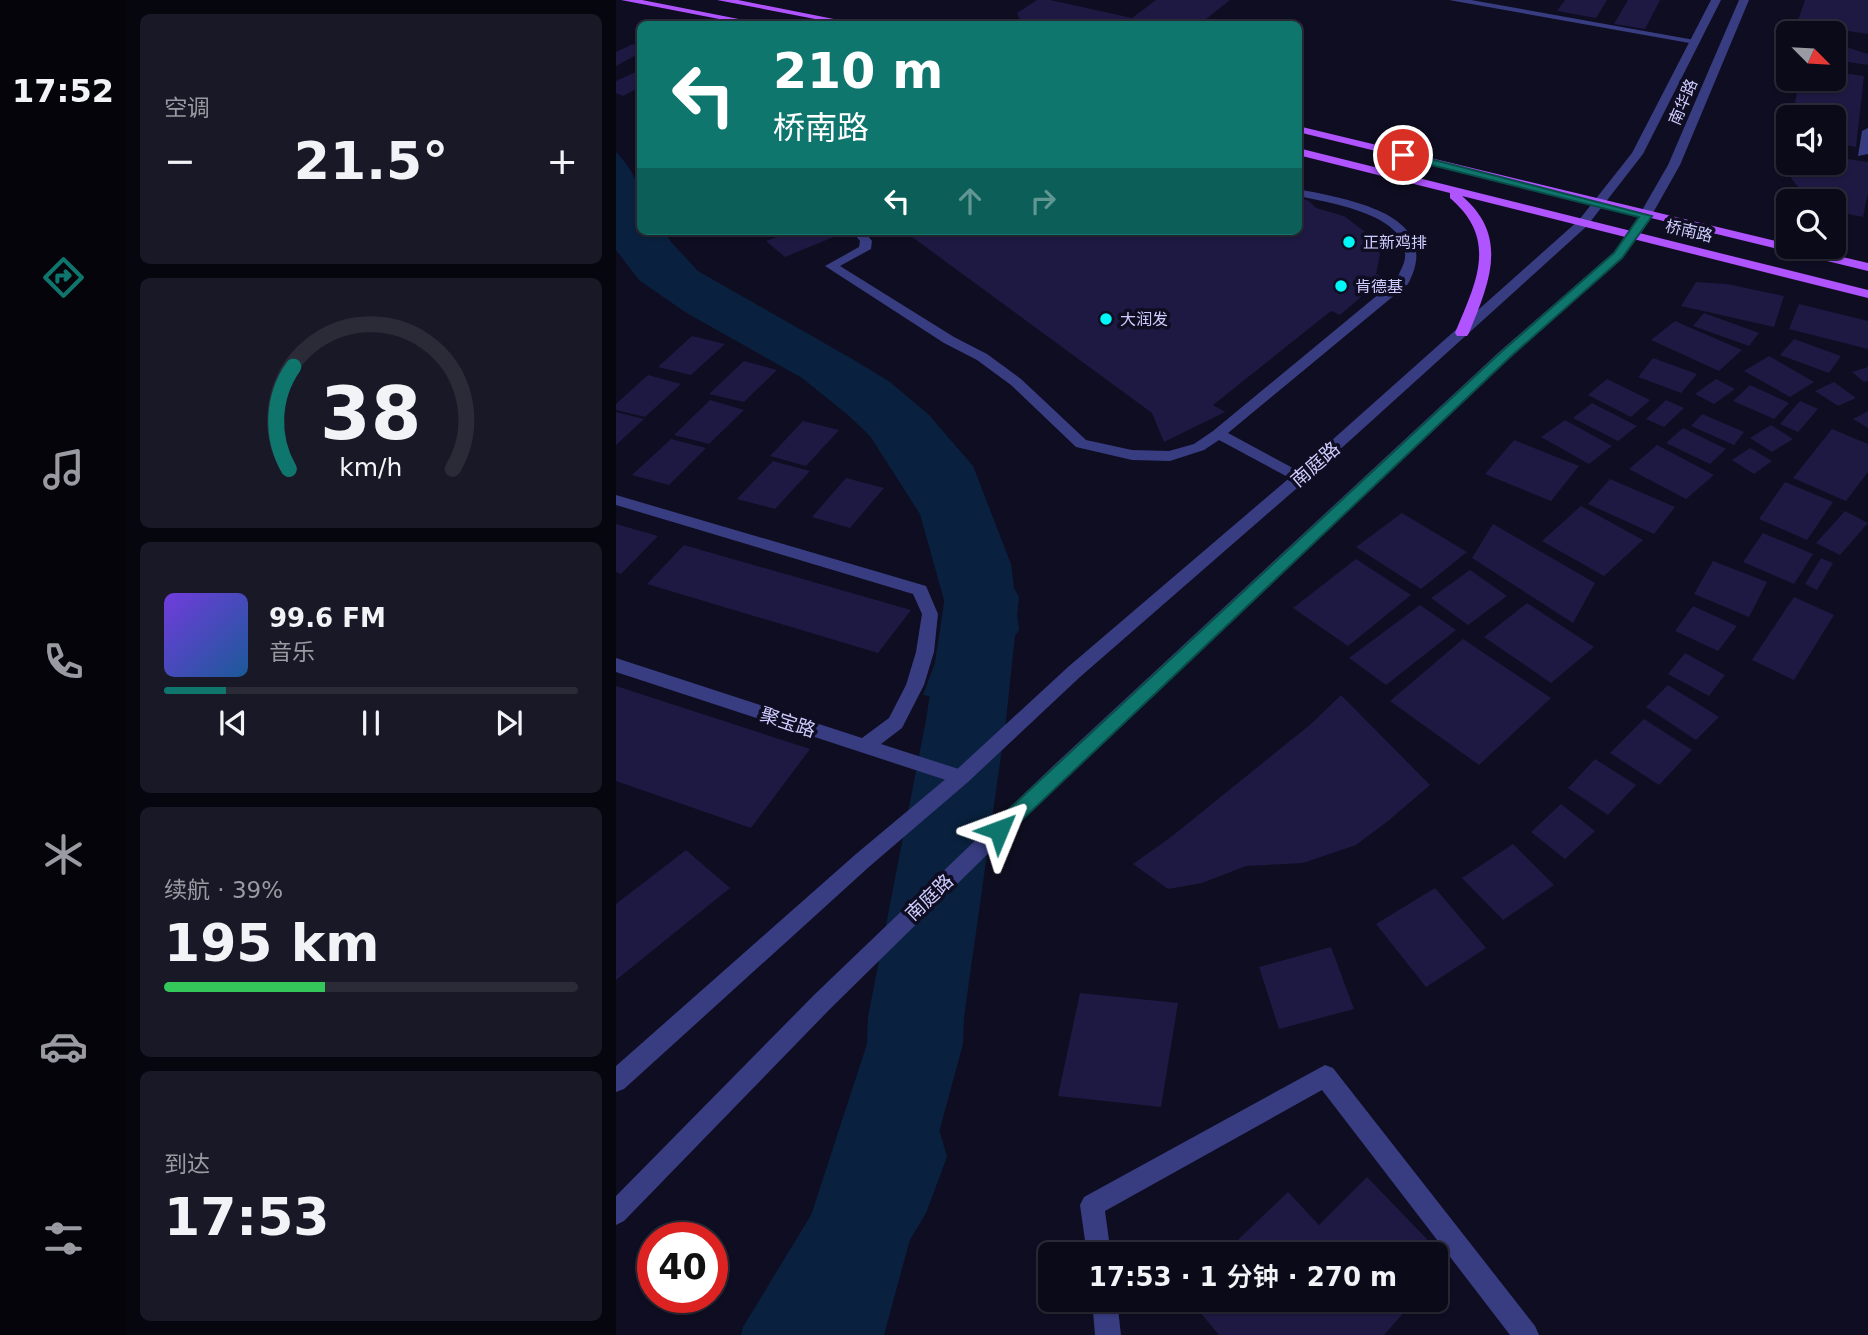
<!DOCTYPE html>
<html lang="zh">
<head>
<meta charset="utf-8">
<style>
	body { margin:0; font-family:"DejaVu Sans","Noto Sans SC",sans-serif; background:#191826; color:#f1f3f6; height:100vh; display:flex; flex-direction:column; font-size:26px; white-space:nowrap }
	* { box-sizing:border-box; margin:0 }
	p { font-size:23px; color:#9a9aa2 }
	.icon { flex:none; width:38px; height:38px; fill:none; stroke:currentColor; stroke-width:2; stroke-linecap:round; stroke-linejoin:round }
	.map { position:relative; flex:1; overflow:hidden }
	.sheet { display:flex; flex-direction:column; gap:14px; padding:14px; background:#06060e; width:490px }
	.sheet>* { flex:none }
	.banner { position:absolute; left:21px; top:21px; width:665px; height:214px; border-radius:10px; box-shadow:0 2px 5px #0004,0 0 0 2px #2b2b38; background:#0f766e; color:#fff; overflow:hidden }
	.needle { width:46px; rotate:114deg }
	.controls { position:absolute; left:1160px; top:21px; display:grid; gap:14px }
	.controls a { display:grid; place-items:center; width:70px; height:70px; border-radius:10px; background:#0b0a19; box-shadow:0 2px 5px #0004,0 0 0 2px #2b2b38; font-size:35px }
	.speed { position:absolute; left:21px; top:1222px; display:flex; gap:14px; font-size:35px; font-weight:700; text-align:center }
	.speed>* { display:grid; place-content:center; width:91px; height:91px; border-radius:50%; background:#0b0a19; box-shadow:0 2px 5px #0004,0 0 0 2px #2b2b38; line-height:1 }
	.speed .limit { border:10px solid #d22; background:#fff; color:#111 }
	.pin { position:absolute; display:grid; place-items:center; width:60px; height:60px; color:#fff; margin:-30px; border:4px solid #fff; border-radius:50%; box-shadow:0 2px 7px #0007 }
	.me { position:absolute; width:77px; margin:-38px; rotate:46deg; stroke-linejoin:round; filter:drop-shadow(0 0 5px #0008) }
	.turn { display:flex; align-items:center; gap:24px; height:147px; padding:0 21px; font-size:32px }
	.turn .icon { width:91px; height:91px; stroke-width:2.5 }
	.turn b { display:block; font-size:49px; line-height:60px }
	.lanes { display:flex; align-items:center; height:66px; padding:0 21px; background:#0003; justify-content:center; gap:35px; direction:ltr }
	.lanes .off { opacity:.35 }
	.big { font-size:52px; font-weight:600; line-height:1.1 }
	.sheet .card { flex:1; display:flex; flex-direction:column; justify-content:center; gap:10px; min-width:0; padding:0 24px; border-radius:10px; background:#191826 }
	.sheet .dial { align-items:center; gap:0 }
	.dial svg { height:182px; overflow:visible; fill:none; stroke:#2b2b38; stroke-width:7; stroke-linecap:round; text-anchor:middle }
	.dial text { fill:#f1f3f6; stroke:none }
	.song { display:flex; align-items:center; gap:21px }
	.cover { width:84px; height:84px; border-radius:10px; background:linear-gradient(135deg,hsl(260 70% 55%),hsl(210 70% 35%)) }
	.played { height:7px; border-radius:4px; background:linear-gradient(90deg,#0f766e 15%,#2b2b38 15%) }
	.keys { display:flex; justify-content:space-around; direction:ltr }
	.heat { display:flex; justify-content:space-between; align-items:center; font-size:38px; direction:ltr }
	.charge { height:10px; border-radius:5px; background:linear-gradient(90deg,#34c759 39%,#2b2b38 0) }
	.trip { position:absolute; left:422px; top:1242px; width:410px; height:70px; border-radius:10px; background:#0b0a19; box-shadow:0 2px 5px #0004,0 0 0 2px #2b2b38; font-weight:600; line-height:70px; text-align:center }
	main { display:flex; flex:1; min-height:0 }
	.dock { display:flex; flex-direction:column; width:126px; justify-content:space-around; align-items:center; background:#04040a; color:#9a9aa2 }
	.dock .icon { width:49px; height:49px }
	.dock .on { color:#0f766e }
	.dock b { font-size:32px; color:#f1f3f6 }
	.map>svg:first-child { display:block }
	.water { fill:#09213e }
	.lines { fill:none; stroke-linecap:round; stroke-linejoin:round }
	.river { fill:#09213e; fill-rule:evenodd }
	.building { fill:#1d1942 }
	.service { fill:#383c81; fill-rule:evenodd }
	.minor { fill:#383c81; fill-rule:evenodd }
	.tertiary { fill:#383c81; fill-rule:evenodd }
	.primary { fill:#af54ff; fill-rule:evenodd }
	.route { fill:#0f766e; stroke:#0a4d48; stroke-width:2 }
	.poi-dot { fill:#00f7f8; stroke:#0f0d21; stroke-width:2.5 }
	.labels { text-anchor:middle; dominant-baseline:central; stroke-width:7; stroke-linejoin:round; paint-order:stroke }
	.far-street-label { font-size:16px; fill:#cecdff; stroke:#0f0d21 }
	.far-poi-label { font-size:16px; fill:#cecdff; stroke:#0f0d21; text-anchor:start }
	.street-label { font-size:19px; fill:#cecdff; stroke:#0f0d21 }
</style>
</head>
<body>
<main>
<nav class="dock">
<b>17:52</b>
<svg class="icon on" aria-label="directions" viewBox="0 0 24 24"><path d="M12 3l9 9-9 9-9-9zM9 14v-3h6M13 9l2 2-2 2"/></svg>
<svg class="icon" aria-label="music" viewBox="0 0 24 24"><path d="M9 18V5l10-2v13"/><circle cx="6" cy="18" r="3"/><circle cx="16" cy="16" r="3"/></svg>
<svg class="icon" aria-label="phone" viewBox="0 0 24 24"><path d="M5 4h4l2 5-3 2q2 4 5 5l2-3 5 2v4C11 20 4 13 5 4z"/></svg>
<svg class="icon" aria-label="climate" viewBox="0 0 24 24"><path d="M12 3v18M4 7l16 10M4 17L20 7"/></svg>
<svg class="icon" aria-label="car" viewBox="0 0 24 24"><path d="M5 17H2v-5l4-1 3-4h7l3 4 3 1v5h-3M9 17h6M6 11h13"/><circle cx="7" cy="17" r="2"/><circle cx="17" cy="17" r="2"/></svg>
<svg class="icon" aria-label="filters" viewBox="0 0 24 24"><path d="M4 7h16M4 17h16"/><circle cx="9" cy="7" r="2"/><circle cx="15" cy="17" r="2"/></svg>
</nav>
<section class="sheet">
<div class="card"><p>空调</p>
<div class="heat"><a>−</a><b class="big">21.5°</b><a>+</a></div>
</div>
<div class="card dial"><svg viewBox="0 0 100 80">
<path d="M14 69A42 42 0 1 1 86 69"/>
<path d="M14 69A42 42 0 0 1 16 24" stroke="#0f766e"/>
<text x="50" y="56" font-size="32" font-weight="700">38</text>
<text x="50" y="72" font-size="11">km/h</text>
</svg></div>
<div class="card">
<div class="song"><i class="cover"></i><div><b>99.6 FM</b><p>音乐</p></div></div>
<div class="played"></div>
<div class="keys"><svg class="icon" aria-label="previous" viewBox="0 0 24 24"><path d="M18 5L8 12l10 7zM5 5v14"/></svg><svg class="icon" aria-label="pause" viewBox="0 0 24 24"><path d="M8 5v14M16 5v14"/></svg><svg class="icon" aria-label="next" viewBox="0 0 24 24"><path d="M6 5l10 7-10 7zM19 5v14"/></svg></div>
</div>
<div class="card"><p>续航 · 39%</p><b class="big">195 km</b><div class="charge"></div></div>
<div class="card"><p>到达</p><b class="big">17:53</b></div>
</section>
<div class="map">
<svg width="1252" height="1335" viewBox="0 0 1252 1335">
	<rect width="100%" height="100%" fill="#0f0d21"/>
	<!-- water -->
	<path class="water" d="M0 152C26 179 24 196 24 231H48L55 242 82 271 238 360 274 382 313 415 357 466 395 564 403 630 351 703 307 695 326 644 328 600 304 514 254 436 232 415 186 378 69 312 23 280 0 250Z
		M299 1044 331 1157 310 1213 237 1335H125L127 1327Z"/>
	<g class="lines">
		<!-- river -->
		<path class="river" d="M366 571 392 578 403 597 390 720 348 1017 347 1044 268 1335H156L251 1044 252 1017 310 720 329 597 340 578Z"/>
	</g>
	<!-- building -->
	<path class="building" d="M421 0H434L516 18 540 0H614L584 24H410L405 22 401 13Z
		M949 0H991L980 18 941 11Z
		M1012 0H1044L1029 29 998 24Z
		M1189 0H1252V34L1181 23Z
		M1198 28 1226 33 1223 45 1252 54V65L1218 60V33H1197Z
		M17 44 24 46V53L0 66V52Z
		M24 70V87L7 96 0 93V81Z
		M1218 72 1248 76 1240 147 1218 143V117H1176L1184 79H1218Z
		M1218 157 1252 162V193L1247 217 1227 213 1218 209V201H1204L1186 192 1172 174V163H1218Z
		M682 197 693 201 700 208 728 216 752 234 759 241 764 254 760 274 768 277 724 315 715 311 597 405 609 412 548 442 536 413 288 231H682Z
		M176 231H232L169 257 150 241Z
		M1080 282 1111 284 1168 296 1158 327 1065 306Z
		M1183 304 1252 321V349L1173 329Z
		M1088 313 1143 333 1133 346 1077 326Z
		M1059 321 1126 350 1103 371 1035 340Z
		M76 336 109 344 75 375 42 367Z
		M1178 339 1225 356 1213 373 1164 355Z
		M1153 356 1198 382 1174 397 1128 371Z
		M1037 358 1081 374 1065 393 1022 377Z
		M128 361 161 370 128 402 93 394Z
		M1252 367V381L1248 382 1236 372Z
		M32 375 65 384 29 417 0 410V404Z
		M991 379 1034 400 1015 417 972 395Z
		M1100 379 1119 389 1098 404 1079 394Z
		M1218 382 1240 398 1222 406 1199 391Z
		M1134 385 1173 403 1158 419 1117 401Z
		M94 400 128 410 93 444 58 435Z
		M1050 400 1068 408 1048 427 1030 419Z
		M1184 401 1202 409 1182 432 1164 424Z
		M976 403 1021 426 1002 441 957 418Z
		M1252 411V428L1237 419Z
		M0 412 28 419 0 445Z
		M1086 414 1128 432 1118 445 1075 426Z
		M949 420 996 446 973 464 925 437Z
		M187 421 223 430 190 466 154 456Z
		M1155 425 1177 439 1156 452 1134 438Z
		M1067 428 1110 449 1094 464 1050 443Z
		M1216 429 1252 444V472L1230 501 1177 478Z
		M55 439 90 448 53 485 16 475Z
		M898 440 963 466 935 501 869 474Z
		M1041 445 1098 475 1070 499 1013 469Z
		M1134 448 1156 461 1138 474 1116 460Z
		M157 461 194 471 159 509 121 499Z
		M230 478 268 488 234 528 196 517Z
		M994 479 1059 507 1038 534 972 504Z
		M1169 482 1217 502 1191 540 1143 519Z
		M965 506 1027 540 988 576 926 541Z
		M1229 511 1252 523 1224 555 1200 543Z
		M786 513 851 552 805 589 740 547Z
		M0 524 42 536 5 574 0 572Z
		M877 524 979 583 957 623 856 558Z
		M1147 533 1197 554 1178 584 1127 562Z
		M68 545 295 610 262 653 31 584Z
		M1205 558 1217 563 1201 590 1189 584Z
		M740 559 795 595 732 646 677 608Z
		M1097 561 1151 582 1133 617 1078 594Z
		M854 570 891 596 852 625 815 598Z
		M1178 597 1218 615 1178 680 1136 660Z
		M911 603 978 647 935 683 868 637Z
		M804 605 840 630 770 685 733 658Z
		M1077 606 1121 626 1102 651 1059 631Z
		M847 639 935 698 863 765 774 701Z
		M1069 653 1109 675 1093 696 1052 674Z
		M1052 685 1103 717 1080 740 1030 707Z
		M0 686 194 749 135 828 0 781Z
		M725 695 814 785 772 821 740 845 687 863 630 866 586 883 552 889 517 864 555 837 695 724Z
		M1028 719 1076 750 1043 785 994 753Z
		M979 759 1020 785 992 815 952 788Z
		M945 804 979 831 949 859 915 832Z
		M897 844 938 885 887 920 846 878Z
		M70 850 114 888 0 980V904Z
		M819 888 870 948 810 987 760 924Z
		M715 947 738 1009 663 1029 643 967Z
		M464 993 562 1003 545 1107 442 1096Z
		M751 1177 834 1263 819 1279V1255H606L672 1192 703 1225Z
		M574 1300H799L768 1335H603Z"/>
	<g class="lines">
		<!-- service -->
		<path class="service" d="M833 0H855L1084 41 1079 44Z
			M1252 128V154L1242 156 1246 131Z
			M682 189C729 199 830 213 792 284L612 433 688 474 691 478 683 483 603 440 588 450 554 461 516 460 460 447 395 385 361 360 328 343 209 266 243 247 244 241 236 231H248L256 241 255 249 224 266 338 337 371 354 405 379 470 440 516 450 553 451 578 444 597 431 781 279C783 273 788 265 789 258 793 214 714 203 682 196Z"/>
		<!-- minor -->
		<path class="minor" d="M0 495 310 586 322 614 318 652 308 685 286 728 265 744 352 772 354 777 352 782 345 785 0 672V658L246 738 273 718 290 685 300 652 306 614 297 594 0 505Z
			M709 1065 717 1068 919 1326 923 1335H894L706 1090 489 1211 495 1255H471L464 1205 468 1197Z
			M476 1300H501L505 1335H479Z"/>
		<!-- tertiary -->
		<path class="tertiary" d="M1095 0H1105L1027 154 971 226 688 482 464 677 352 782 254 866 8 1089 0 1092V1066L240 854 338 772 452 667 678 474 963 220 1016 153Z
			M1123 0H1133L1064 165 1029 227 1006 258 893 358 450 777 214 1009 8 1221 0 1225V1196L198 995 436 767 883 352 998 252 1017 226 1052 165Z"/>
		<!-- primary -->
		<path class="primary" d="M5 0H26L148 24H129Z
			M101 0H122L243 24H225Z
			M682 126 1172 244V247H1184L1252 263V271L682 132Z
			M682 148 1252 290V298L846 196C894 237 873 283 853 333L851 336H841L839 333C860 282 883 240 834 198V193L682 155Z"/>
	</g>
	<!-- route -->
	<path class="route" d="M787 152 1036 216 1006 258 893 358 390 835 383 837 377 835 374 830 377 824 884 353 998 253 1023 217 783 157 782 155Z"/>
	<!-- markers -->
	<g class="poi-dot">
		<circle cx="733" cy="242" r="7"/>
		<circle cx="725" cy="286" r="7"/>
		<circle cx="490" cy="319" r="7"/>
	</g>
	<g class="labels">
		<!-- far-street labels -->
		<g class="far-street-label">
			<text transform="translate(1067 102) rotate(-67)">南华路</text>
			<text transform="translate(1073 231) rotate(13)">桥南路</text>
		</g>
		<!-- far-poi labels -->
		<g class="far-poi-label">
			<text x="747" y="242">正新鸡排</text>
			<text x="739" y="286">肯德基</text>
			<text x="504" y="319">大润发</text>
		</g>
		<!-- street labels -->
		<g class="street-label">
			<text transform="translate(699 464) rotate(-41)">南庭路</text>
			<text transform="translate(172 722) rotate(18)">聚宝路</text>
			<text transform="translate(313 897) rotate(-44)">南庭路</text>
		</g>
	</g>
</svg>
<div class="controls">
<a><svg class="needle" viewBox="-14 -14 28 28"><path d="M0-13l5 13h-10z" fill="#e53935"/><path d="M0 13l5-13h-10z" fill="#9a9aa2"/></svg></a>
<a><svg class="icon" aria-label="sound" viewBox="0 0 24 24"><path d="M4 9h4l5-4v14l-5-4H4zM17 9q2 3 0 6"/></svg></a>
<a><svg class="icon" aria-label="search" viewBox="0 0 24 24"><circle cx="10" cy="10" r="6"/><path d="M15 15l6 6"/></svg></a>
</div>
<div class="speed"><div class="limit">40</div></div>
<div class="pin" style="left:787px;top:155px;background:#d93025"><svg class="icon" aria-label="arrive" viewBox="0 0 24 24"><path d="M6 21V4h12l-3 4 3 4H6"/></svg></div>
<svg class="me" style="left:383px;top:830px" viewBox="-20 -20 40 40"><path d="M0-17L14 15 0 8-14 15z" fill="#0f766e" stroke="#fff" stroke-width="4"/></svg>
<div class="trip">17:53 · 1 分钟 · 270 m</div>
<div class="banner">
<div class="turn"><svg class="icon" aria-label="left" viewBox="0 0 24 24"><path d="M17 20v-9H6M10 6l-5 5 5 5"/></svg><div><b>210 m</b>桥南路</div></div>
<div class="lanes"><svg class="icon" aria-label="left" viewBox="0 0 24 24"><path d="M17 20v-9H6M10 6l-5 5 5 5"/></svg><svg class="icon off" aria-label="ahead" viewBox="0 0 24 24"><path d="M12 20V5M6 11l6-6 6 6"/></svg><svg class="icon off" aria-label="right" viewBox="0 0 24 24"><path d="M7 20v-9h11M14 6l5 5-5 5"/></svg></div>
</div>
</div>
</main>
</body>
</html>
